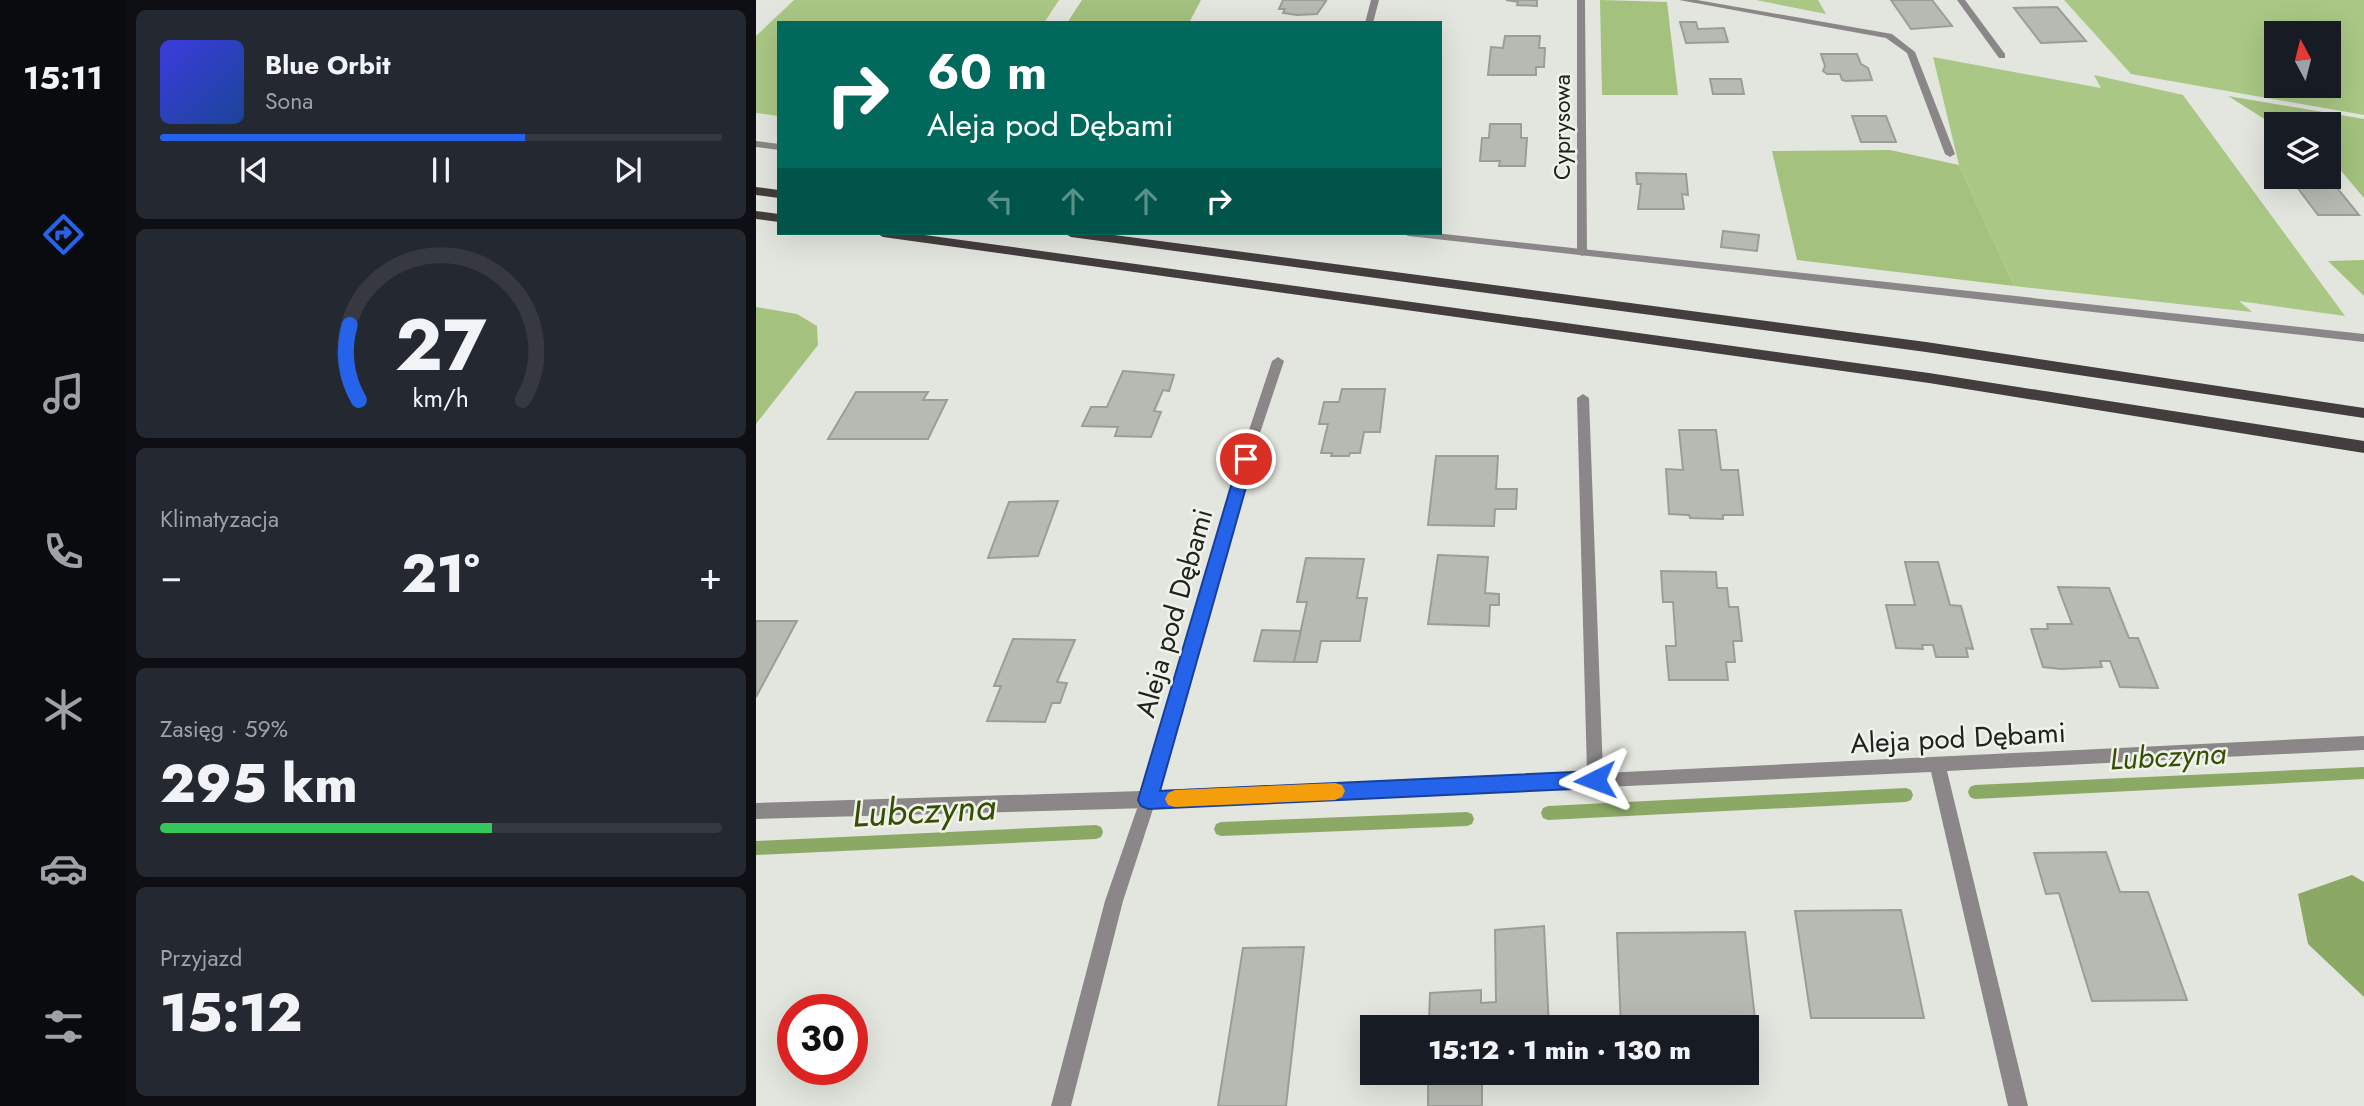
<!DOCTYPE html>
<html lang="pl">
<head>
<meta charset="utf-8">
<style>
	body { margin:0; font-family:Jost,sans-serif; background:#242831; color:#f1f3f6; height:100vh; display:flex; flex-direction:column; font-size:26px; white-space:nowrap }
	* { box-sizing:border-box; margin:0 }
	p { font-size:23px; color:#9ea1a6 }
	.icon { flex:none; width:38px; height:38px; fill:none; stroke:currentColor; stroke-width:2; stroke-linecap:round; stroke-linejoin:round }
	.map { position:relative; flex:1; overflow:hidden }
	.sheet { display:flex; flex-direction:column; gap:10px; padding:10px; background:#0d0f14; width:630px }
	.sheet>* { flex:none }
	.top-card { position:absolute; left:21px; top:21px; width:665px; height:214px; border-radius:0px; box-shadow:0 7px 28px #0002; background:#00695c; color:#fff; overflow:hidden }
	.needle { width:46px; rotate:353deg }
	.buttons { position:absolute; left:1508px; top:21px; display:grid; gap:14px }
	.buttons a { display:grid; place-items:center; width:77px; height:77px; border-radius:0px; background:#171b24; box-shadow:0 7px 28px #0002; font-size:35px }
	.speed { position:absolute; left:21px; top:994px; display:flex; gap:14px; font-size:35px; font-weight:700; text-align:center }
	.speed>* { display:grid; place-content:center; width:91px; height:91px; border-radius:50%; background:#171b24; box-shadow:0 7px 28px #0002; line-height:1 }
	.speed .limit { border:10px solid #d22; background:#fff; color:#111 }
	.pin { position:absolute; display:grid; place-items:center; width:60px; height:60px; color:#fff; margin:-30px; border:4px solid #fff; border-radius:50%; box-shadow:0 2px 7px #0007 }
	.me { position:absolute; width:77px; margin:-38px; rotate:267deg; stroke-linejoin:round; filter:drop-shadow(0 0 5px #0008) }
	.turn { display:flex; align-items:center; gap:24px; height:147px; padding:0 35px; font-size:32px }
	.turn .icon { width:91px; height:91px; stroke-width:2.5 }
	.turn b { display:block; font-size:49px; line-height:60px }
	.lanes { display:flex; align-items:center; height:66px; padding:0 35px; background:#0003; justify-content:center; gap:35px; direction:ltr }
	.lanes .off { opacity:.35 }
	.big { font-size:52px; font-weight:800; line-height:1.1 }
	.sheet .card { flex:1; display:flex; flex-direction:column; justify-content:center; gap:10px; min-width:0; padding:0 24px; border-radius:10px; background:#242831 }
	.sheet .dial { align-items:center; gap:0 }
	.dial svg { height:182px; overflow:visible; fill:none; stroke:#363941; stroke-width:7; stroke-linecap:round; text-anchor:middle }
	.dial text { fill:#f1f3f6; stroke:none }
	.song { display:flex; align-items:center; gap:21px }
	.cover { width:84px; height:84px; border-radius:10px; background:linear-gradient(135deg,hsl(240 70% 55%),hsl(220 70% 35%)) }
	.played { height:7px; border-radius:4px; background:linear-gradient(90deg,#2563eb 65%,#363941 65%) }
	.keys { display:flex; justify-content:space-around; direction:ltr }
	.heat { display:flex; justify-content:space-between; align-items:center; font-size:38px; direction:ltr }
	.charge { height:10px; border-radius:5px; background:linear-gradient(90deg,#34c759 59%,#363941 0) }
	.trip { position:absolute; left:604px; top:1015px; width:399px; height:70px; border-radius:0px; background:#171b24; box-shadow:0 7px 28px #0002; font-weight:800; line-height:70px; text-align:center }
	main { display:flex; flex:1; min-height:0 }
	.tabs { display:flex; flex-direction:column; width:126px; justify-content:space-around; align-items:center; background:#090b0e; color:#9ea1a6 }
	.tabs .icon { width:49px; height:49px }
	.tabs .on { color:#2563eb }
	.tabs b { font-size:32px; color:#f1f3f6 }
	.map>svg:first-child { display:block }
	.green { fill:#aac785; fill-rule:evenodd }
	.forest { fill:#a4c27e }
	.water { fill:#8ba865 }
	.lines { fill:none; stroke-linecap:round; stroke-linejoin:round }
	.stream { fill:#8ba865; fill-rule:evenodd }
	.building { fill:#b6bab2; stroke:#9b9e97; stroke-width:2 }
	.service { fill:#8b8788; fill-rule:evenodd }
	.minor { fill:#8b8788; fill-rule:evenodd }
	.primary { fill:#443d3e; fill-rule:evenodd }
	.route { fill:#2563eb; stroke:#184099; stroke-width:2 }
	.slow { fill:#f59e0b }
	.labels { text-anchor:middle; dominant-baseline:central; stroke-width:5; stroke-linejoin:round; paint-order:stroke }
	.far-street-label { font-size:23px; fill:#20221f; stroke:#eff3eb }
	.street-label { font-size:28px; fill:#20221f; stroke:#eff3eb }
	.water-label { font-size:30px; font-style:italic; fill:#354e00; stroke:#eff3eb }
	.near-water-label { font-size:37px; font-style:italic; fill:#354e00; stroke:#eff3eb }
</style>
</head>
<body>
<main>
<nav class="tabs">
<b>15:11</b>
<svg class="icon on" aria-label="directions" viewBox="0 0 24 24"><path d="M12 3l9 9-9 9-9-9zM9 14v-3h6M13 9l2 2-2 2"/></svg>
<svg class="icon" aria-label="music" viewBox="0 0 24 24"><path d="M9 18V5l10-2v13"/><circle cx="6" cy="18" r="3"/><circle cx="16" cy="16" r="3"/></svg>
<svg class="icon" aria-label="phone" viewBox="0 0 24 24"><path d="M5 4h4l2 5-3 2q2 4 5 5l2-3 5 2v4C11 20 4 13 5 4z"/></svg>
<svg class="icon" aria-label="climate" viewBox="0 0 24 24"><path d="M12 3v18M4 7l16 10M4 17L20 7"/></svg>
<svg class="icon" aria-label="car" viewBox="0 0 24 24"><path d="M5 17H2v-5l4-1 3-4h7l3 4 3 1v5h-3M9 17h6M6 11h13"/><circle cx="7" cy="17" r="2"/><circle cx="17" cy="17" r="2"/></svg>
<svg class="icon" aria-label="filters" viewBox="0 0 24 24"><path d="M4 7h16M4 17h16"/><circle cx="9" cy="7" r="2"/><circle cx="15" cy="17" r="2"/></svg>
</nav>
<section class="sheet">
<div class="card">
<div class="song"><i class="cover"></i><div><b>Blue Orbit</b><p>Sona</p></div></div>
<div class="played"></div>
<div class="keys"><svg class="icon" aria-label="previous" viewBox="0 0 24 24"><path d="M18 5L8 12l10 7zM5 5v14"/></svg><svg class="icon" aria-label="pause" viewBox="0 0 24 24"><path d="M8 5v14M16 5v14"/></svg><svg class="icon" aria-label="next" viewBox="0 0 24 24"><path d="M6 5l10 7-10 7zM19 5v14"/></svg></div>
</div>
<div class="card dial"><svg viewBox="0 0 100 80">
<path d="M14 69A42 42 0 1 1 86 69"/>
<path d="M14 69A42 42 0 0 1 10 36" stroke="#2563eb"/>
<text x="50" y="56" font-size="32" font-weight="700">27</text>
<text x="50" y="72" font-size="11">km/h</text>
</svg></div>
<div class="card"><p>Klimatyzacja</p>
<div class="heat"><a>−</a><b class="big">21°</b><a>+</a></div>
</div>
<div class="card"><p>Zasięg · 59%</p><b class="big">295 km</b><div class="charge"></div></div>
<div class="card"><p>Przyjazd</p><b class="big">15:12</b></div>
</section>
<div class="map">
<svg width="1608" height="1106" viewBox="0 0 1608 1106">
	<rect width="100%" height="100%" fill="#e2e6de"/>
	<!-- green -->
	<path class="green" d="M38 0H303L288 23H23V116L0 113V36Z
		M1000 0H1062L1070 14Z
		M1308 0H1608V115L1375 74ZM1521 33H1573V86H1521Z
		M1177 57 1345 88 1338 75 1427 95 1589 316 1483 301 1496 312 1258 286 1203 165Z"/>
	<!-- forest -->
	<path class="forest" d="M326 0H445L433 23H311Z
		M844 0 911 2 922 95H846Z
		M1472 96 1608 119V198L1581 166 1573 161V124H1521V127Z
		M1134 150 1203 165 1258 286 1041 260 1016 151Z
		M1608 260V296L1572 261Z
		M0 307 41 314 61 326 62 345 0 424Z"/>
	<!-- water -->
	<path class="water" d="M1596 875 1608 882V997L1552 944 1542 894Z"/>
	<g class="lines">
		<!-- stream -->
		<path class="stream" d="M1608 767V779L1219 799 1214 797 1212 792 1214 787 1219 785Z
			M1150 788 1155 790 1157 795 1155 800 1150 802 792 820 787 818 785 813 787 808 792 806Z
			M711 812 716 814 718 819 716 824 711 826 465 836 460 834 458 829 460 824 465 822Z
			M340 825 345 827 347 832 345 837 340 839 0 855V841Z"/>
	</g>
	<!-- building -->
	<path class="building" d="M527 0H566L570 1 561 14 541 15 527 13 529 9H523Z
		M750 0H781V6L761 5 762 2Z
		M1135 0H1176L1196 26 1155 29Z
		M1301 7 1330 41 1285 43 1258 8Z
		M924 22H940L942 29 968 28 972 42 930 43Z
		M749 36H784L783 48H789L788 67H780V75H732L735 47 747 48Z
		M1065 54H1101L1105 64 1112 68 1116 80 1090 81 1086 80 1084 74H1071L1067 71 1069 66Z
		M954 79H985L988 94H957Z
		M1096 116H1130L1140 142H1105Z
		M734 124H765V138H771L769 166H743L744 161H724L726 138H733Z
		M880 173 930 174 932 195 926 194 928 209H882L885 184H881Z
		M1538 183 1578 184 1603 215H1562Z
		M967 231 1003 235 1001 251 965 247Z
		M367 371 418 375 413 391 407 390 398 411 405 412 395 437 359 436 362 427 326 426 335 407H351Z
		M586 389H629L624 432H608L604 453H594L593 456H575L576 453H565L572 424H563L568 402H583Z
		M100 392H172L167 400H191L172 439H72Z
		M923 430H960L965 470H982L987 515H967V519L934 518 933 515 913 514 910 469 927 470Z
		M680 456H742L740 489H761L760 509H739L738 526 672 525Z
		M302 501 282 556 232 558 253 502Z
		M682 555 732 557 729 593 743 594V605H734L733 626 672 624Z
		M550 558 608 559 601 598H611L604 641H565L561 662H538L551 602H541Z
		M1149 562H1182L1194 605 1205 606 1217 649 1210 648 1212 657H1180L1177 645H1166L1167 649 1140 648 1130 605H1159Z
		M905 571 960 572 961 588H971L973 607H982L986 641H977L979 662H970L972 680H913L910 646H920L917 602H907Z
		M1302 587 1353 588 1373 638H1382L1402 688 1364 687 1354 661H1344L1346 667 1305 669 1287 667 1275 629H1292L1291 624H1316Z
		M0 621H41L0 697Z
		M506 630 545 631 538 662 498 661Z
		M257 639 319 640 301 682 311 683 304 703H296L289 722 231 721 245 686H238Z
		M1350 852 1364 892H1392L1431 1000 1336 1001 1303 893 1290 894 1278 853Z
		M1145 910 1168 1018H1055L1039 911Z
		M788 926 793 1027H667L673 1022 674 993 725 990V1003L740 1002 739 930Z
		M989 932 1000 1027H865L861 933Z
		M548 947 530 1106H462L487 948Z
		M672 1073H795L726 1077V1106H672Z"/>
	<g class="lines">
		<!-- service -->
		<path class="service" d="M0 141 23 144V150L0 147Z
			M647 233H679L1608 334V342L652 236Z
			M392 792 398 795 400 800 367 901 315 1106H295L349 901 384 800 386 795Z"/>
		<!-- minor -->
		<path class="minor" d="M615 0H623L617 23H609Z
			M821 0H829L831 253 826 256 821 253Z
			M923 0H941L1136 34 1159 52 1199 154 1194 157 1189 154 1151 53 1130 38Z
			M1201 0H1209L1249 54V58H1243Z
			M522 357 528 361 504 433 403 790 831 773 821 398 827 394 833 398 847 773 1608 736V750L1191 771 1272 1106H1252L1175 772 392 808 0 819V803L386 791 492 433 516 361Z"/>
		<!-- primary -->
		<path class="primary" d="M0 187 23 190V198L0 195Z
			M0 211 23 214V222L0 219Z
			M120 233H154L1173 373 1608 441V453L1173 383 127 237Z
			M308 233H343L1170 342 1608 408V418L1170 352 315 237Z"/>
	</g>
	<!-- route -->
	<path class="route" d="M490 454 498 459 404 791 839 771 846 774 849 780 846 786 839 788 392 809 385 806 382 800 483 459Z"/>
	<!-- slow -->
	<path class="slow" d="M579 783 586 785 589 791 586 797 579 800 419 807 412 805 409 799 412 793 419 790Z"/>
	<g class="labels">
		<!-- far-street labels -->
		<g class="far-street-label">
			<text transform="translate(806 127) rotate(-90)">Cyprysowa</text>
		</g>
		<!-- street labels -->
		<g class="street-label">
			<text transform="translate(418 613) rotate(-74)">Aleja pod Dębami</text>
			<text transform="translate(1202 738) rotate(-3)">Aleja pod Dębami</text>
		</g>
		<!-- water labels -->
		<g class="water-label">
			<text transform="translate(1412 756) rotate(-3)">Lubczyna</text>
		</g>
		<!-- near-water labels -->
		<g class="near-water-label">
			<text transform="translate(168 810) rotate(-3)">Lubczyna</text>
		</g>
	</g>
</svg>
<div class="buttons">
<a><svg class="needle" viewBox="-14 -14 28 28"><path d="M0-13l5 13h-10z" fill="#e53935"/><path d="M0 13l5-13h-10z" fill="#9ea1a6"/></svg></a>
<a><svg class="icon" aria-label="layers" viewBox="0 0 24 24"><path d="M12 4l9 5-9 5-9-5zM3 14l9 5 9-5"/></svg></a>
</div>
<div class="speed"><div class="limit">30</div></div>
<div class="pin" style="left:490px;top:459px;background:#d93025"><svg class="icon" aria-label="arrive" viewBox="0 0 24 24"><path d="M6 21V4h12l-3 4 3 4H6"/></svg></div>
<svg class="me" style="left:839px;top:780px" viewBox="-20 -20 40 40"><path d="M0-17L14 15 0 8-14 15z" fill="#2563eb" stroke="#fff" stroke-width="4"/></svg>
<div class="trip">15:12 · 1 min · 130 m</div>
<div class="top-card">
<div class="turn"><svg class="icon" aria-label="right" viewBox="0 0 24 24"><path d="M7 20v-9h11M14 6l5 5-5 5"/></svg><div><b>60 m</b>Aleja pod Dębami</div></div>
<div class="lanes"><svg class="icon off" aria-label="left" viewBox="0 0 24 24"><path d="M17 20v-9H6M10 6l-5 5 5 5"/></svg><svg class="icon off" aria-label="ahead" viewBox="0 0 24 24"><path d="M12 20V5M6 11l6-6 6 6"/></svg><svg class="icon off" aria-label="ahead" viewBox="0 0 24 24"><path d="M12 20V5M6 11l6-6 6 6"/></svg><svg class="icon" aria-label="right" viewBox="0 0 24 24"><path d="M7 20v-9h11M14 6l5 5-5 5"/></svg></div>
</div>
</div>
</main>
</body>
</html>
